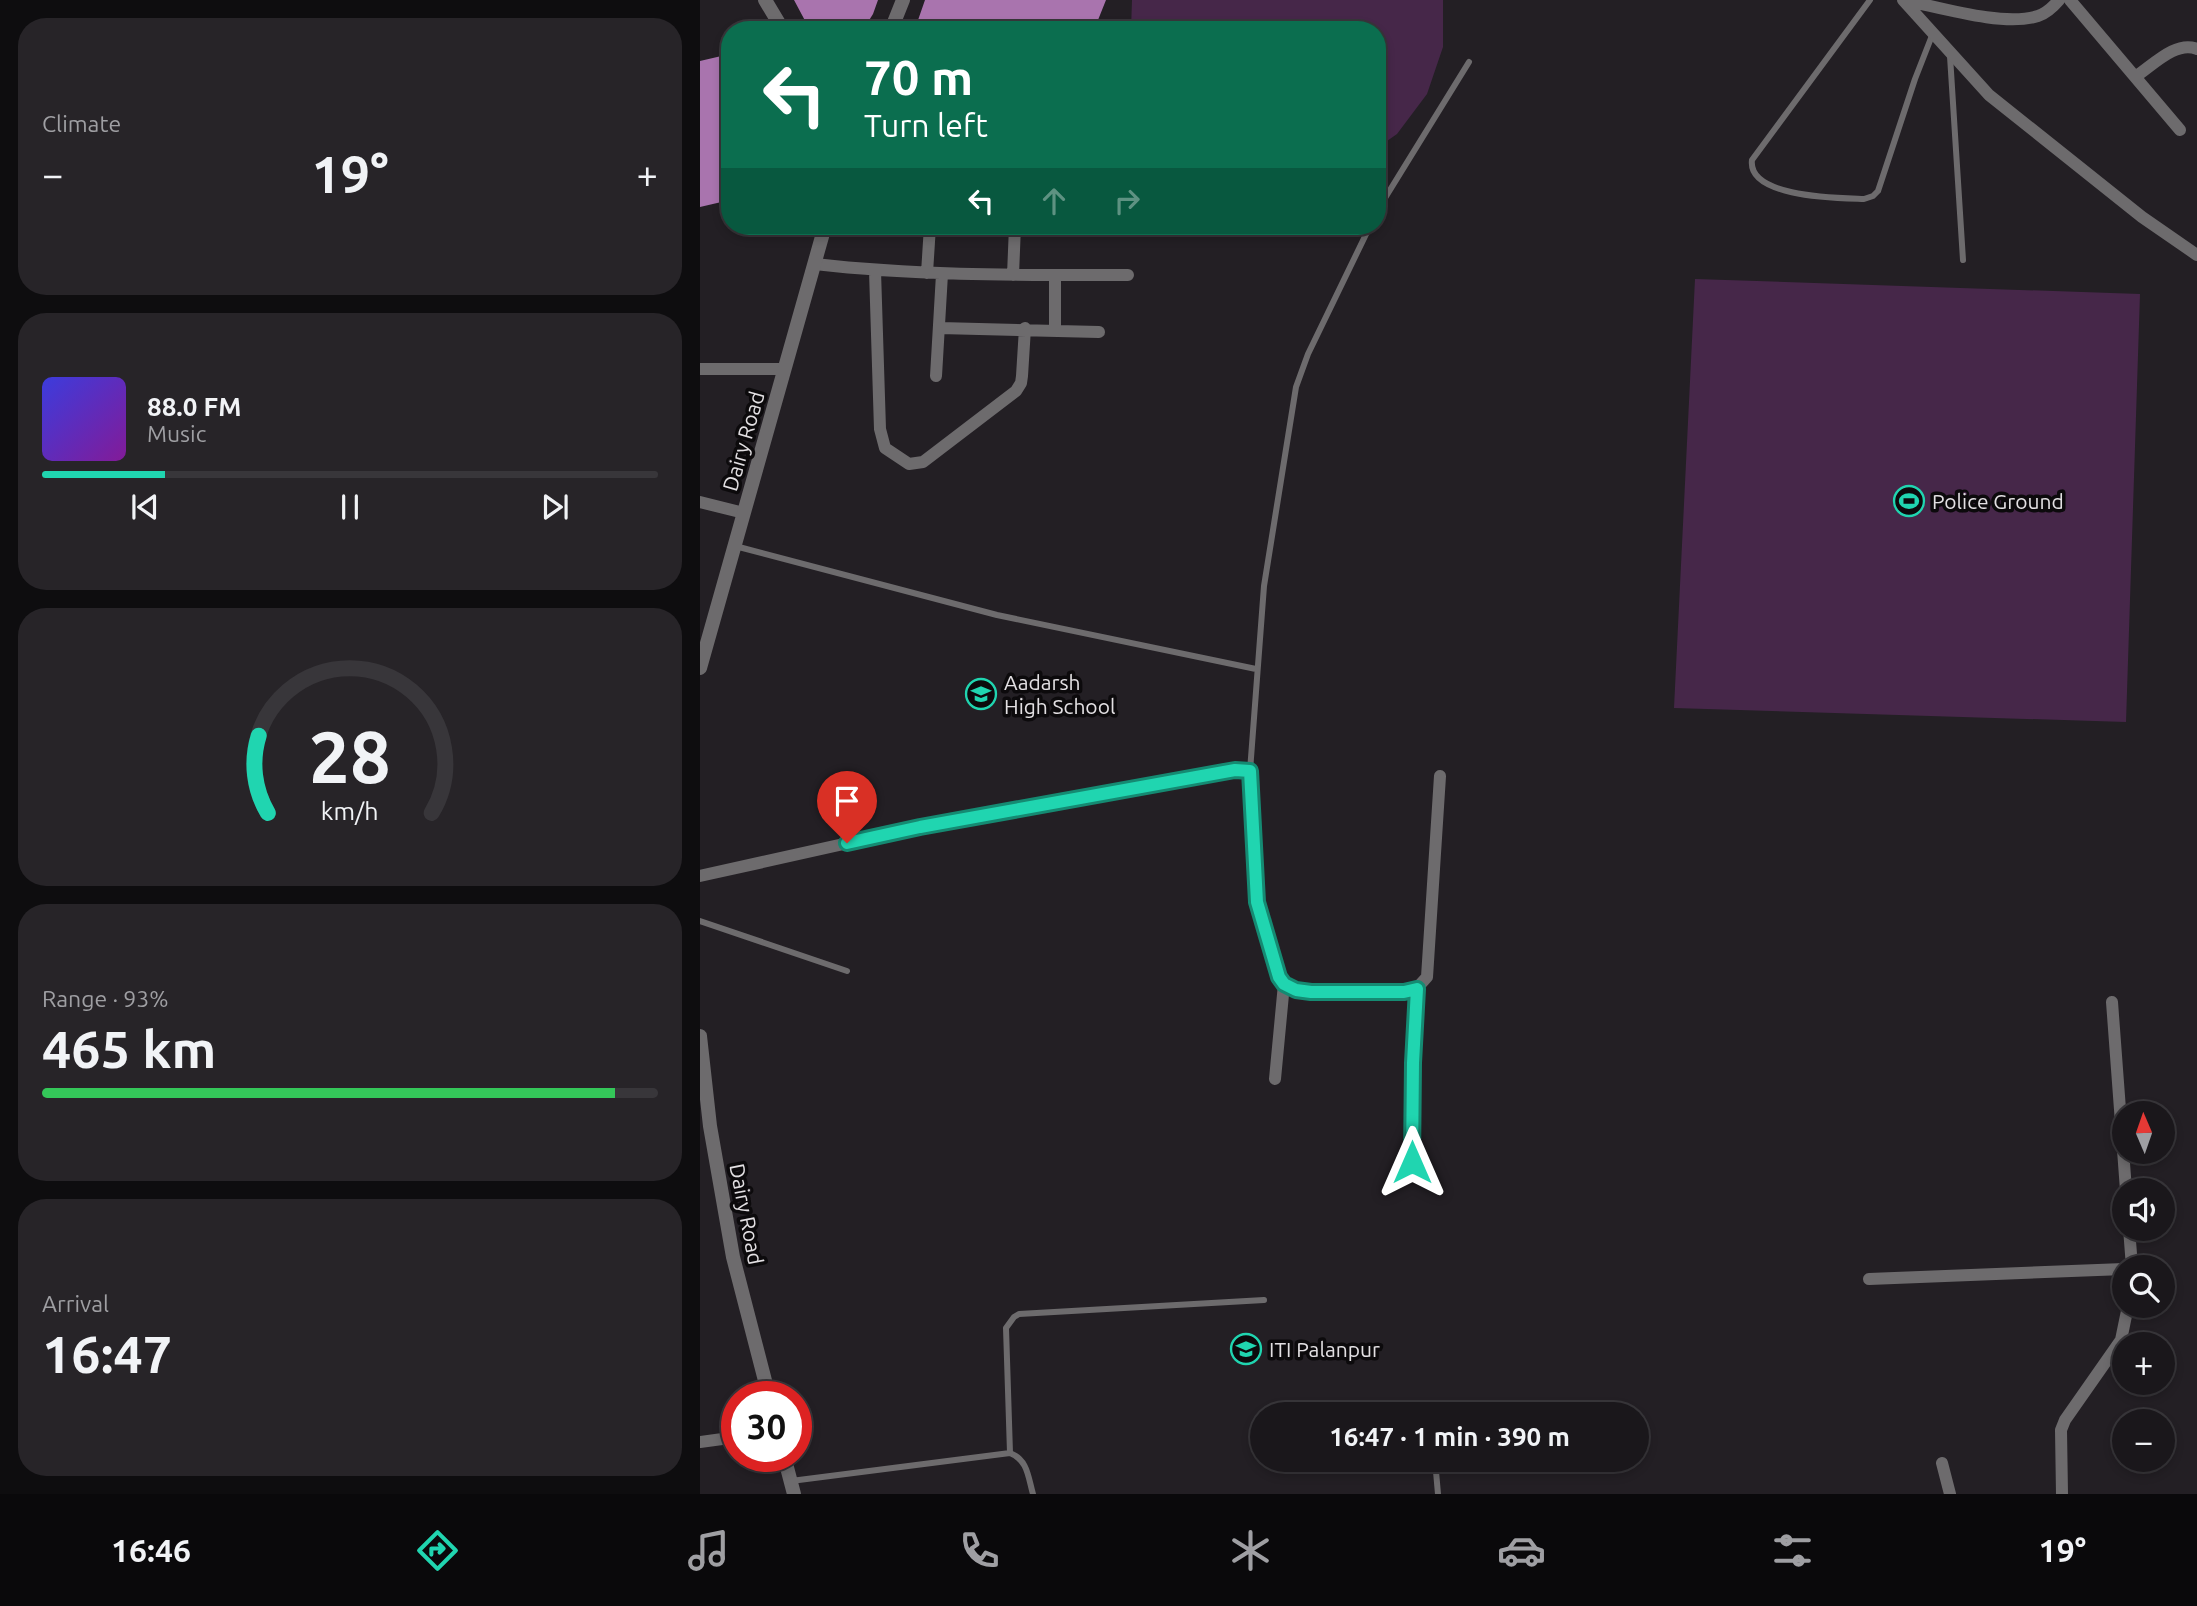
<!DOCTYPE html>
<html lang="en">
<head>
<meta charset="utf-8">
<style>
	body { margin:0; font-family:Ubuntu,sans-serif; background:#272428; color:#f1f3f6; height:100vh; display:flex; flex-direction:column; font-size:26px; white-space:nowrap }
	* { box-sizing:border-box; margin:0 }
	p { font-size:23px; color:#9f9fa3 }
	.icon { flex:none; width:38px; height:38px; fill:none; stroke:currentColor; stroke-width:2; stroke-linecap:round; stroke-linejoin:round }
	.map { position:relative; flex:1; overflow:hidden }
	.panel { display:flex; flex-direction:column; gap:18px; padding:18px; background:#0e0d0f; width:700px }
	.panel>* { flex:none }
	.hud { position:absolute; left:21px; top:21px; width:665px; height:214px; border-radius:28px; box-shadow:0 4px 10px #0003,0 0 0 2px #38363a; background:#0b6e4f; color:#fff; overflow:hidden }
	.needle { width:46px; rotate:358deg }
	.buttons { position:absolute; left:1412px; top:1101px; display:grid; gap:14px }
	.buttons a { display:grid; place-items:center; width:63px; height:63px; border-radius:50%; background:#1a171b; box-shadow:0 4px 10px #0003,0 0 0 2px #38363a; font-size:35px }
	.speed { position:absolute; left:21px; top:1381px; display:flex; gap:14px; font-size:35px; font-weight:700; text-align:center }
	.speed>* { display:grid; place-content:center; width:91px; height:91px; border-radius:50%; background:#1a171b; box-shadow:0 4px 10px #0003,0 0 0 2px #38363a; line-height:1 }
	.speed .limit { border:10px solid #d22; background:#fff; color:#111 }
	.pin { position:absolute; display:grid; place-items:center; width:60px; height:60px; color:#fff; margin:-72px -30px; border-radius:50% 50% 50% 0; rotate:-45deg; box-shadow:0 0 7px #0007 }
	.pin .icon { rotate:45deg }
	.me { position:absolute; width:77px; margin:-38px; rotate:0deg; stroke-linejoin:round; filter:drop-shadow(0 0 5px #0008) }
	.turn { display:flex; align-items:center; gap:24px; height:147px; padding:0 28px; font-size:32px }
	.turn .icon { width:91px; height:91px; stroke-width:2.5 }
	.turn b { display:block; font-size:49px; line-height:60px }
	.lanes { display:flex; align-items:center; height:66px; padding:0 28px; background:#0003; justify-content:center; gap:35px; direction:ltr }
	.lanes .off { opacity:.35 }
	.big { font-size:52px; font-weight:700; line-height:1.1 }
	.panel .tile { flex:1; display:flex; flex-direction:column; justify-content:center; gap:10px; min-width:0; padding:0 24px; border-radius:28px; background:#272428 }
	.panel .dial { align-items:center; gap:0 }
	.dial svg { height:182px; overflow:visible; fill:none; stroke:#38363a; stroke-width:7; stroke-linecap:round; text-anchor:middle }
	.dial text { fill:#f1f3f6; stroke:none }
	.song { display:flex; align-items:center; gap:21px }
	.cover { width:84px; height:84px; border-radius:10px; background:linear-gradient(135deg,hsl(240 70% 55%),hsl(290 70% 35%)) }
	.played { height:7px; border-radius:4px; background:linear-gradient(90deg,#20d5b0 20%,#38363a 20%) }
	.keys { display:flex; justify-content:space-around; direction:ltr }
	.heat { display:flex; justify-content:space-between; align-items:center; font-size:38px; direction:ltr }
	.charge { height:10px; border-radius:5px; background:linear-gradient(90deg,#34c759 93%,#38363a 0) }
	.trip { position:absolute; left:550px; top:1402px; width:399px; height:70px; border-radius:35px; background:#1a171b; box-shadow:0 4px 10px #0003,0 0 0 2px #38363a; font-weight:700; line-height:70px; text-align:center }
	.dock { display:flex; height:112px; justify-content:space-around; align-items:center; background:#0a090b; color:#9f9fa3 }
	.dock .icon { width:49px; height:49px }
	.dock .active { color:#20d5b0 }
	.dock b { font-size:32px; color:#f1f3f6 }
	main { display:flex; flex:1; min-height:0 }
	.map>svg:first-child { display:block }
	.green { fill:#462749 }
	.building { fill:#a974ae }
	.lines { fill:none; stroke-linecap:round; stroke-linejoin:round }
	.service { stroke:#6d6b6d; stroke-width:6 }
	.minor { stroke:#6d6b6d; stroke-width:12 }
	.tertiary { stroke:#6d6b6d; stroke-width:14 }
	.route-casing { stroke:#158a72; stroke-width:18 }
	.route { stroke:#20d5b0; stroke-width:12 }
	.labels { text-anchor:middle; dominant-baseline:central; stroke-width:7; stroke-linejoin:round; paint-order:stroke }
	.street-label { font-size:21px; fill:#e3e0e3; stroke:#0c0a0c }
	.poi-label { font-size:21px; fill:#e3e0e3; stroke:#0c0a0c; text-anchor:start }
</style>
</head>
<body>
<main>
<section class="panel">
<div class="tile"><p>Climate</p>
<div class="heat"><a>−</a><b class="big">19°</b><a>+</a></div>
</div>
<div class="tile">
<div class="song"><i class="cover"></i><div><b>88.0 FM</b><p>Music</p></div></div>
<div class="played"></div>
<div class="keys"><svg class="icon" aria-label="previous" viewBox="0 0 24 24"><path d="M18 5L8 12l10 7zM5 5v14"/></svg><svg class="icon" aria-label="pause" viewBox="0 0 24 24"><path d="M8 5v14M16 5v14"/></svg><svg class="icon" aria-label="next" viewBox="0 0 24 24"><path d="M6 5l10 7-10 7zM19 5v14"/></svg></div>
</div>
<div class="tile dial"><svg viewBox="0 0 100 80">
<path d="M14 69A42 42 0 1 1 86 69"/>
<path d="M14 69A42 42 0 0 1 10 35" stroke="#20d5b0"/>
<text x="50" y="56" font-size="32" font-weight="700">28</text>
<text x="50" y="72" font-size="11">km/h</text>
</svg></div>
<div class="tile"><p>Range · 93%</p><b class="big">465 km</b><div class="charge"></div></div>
<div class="tile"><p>Arrival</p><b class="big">16:47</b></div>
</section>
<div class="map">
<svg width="1497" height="1494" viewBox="0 0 1497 1494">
	<rect width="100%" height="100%" fill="#231f24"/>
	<!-- green -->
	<path class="green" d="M432 0H743V47L727 94 697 134 677 148V30H431Z
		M995 279 1440 294 1426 722 974 708Z"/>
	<!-- building -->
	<path class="building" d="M94 0H178L173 14 163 30H110Z
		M225 0H406L394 30H236L217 23Z
		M30 54V200L0 207V61Z"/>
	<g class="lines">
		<!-- service -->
		<path class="service" d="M1170 0 1052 160C1047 198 1141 198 1164 199L1173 196 1178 191 1215 79 1233 33
			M1250 56 1263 260
			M677 211 769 62
			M35 546 297 615 556 669
			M550 771 564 586 596 387 608 354 670 226
			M0 921 147 971
			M732 1404V1414
			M310 1453 306 1328 314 1317 319 1314 564 1300
			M735 1460 738 1494
			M91 1481 310 1453C328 1460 328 1477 333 1494"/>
		<!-- minor -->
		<path class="minor" d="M1203 0 1289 95 1442 217 1497 255
			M1203 0C1239 7 1303 27 1338 16 1347 13 1353 7 1359 0
			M1370 0 1480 130
			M1435 77C1452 66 1476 40 1497 49
			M115 264C219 276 323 275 428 275
			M175 271 180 429 185 448 209 464 223 462 316 391 321 383 322 376 325 328
			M227 273 230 226
			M313 275 315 226
			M355 275V330
			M240 328 399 332
			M0 369H85
			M236 376 242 274
			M0 502 44 513
			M0 876 220 827 535 770 550 771 557 902 579 977 584 984 596 990 611 992H704L717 988 727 977 740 776
			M1412 1002 1426 1190
			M575 1079 584 984
			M712 1162 713 1063 717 988
			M1429 1228 1432 1267
			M1169 1279 1424 1269
			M0 1442 37 1437
			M1242 1463 1250 1494
			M1362 1494 1361 1430 1365 1420 1421 1340 1428 1306"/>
		<!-- tertiary -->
		<path class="tertiary" d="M65 0 83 30
			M191 30 203 0
			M0 668 125 226
			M0 1036 10 1126 33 1257 69 1396
			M84 1456 94 1494"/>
	</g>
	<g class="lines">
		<!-- route casing -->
		<g class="route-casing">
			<path id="route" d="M147 843 220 827 535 770 550 771 557 902 579 977 584 984 596 990 611 992H704L717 989 713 1063 712 1162"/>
		</g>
		<!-- route -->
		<use href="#route" class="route"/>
	</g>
	<!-- icons -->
	<defs>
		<g id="stadium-ring" transform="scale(1.575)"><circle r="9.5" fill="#0c0a0c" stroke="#20d5b0" stroke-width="1.5"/><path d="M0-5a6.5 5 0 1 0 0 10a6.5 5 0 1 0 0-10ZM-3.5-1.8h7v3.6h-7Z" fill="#20d5b0"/></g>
		<g id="school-ring" transform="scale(1.575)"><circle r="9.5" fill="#0c0a0c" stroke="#20d5b0" stroke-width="1.5"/><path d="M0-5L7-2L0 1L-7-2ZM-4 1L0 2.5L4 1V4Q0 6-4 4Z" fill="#20d5b0"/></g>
		<g id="university-ring" transform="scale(1.575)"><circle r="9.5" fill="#0c0a0c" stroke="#20d5b0" stroke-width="1.5"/><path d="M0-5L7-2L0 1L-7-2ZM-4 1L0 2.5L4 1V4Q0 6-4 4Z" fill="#20d5b0"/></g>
	</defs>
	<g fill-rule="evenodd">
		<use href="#stadium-ring" x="1209" y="501"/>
		<use href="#school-ring" x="281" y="694"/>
		<use href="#university-ring" x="546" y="1349"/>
	</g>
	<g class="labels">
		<!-- street labels -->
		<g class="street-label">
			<text transform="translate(43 441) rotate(-74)">Dairy Road</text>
			<text transform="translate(47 1214) rotate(79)">Dairy Road</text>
		</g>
		<!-- poi labels -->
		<g class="poi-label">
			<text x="1232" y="501">Police Ground</text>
			<text x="304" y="682">Aadarsh<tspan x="304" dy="24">High School</tspan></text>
			<text x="569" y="1349">ITI Palanpur</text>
		</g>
	</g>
</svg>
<div class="buttons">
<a><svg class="needle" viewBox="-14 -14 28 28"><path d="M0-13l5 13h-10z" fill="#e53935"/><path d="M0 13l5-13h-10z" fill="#9f9fa3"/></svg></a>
<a><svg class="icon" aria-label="sound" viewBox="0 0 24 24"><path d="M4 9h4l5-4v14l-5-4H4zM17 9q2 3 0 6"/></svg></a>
<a><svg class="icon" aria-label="search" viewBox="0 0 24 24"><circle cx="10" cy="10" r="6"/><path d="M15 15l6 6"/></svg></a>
<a>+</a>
<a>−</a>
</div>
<div class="speed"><div class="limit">30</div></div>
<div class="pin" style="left:147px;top:843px;background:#d93025"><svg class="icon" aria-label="arrive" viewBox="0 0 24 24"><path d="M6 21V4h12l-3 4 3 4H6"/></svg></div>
<svg class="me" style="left:712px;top:1162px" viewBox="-20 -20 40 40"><path d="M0-17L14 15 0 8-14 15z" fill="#20d5b0" stroke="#fff" stroke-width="4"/></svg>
<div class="trip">16:47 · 1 min · 390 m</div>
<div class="hud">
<div class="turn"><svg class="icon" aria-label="left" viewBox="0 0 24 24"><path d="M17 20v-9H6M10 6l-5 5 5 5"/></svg><div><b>70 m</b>Turn left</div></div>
<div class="lanes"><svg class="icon" aria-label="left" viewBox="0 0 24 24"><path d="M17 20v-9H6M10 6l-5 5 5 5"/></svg><svg class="icon off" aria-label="ahead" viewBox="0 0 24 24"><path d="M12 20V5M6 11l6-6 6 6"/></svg><svg class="icon off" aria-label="right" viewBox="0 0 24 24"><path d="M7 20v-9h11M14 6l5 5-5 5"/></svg></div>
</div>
</div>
</main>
<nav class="dock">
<b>16:46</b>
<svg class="icon active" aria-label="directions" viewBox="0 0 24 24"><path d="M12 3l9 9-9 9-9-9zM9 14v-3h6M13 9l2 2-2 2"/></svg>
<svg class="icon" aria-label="music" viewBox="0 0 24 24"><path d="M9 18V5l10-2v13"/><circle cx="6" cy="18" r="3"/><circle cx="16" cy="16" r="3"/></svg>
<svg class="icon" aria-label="phone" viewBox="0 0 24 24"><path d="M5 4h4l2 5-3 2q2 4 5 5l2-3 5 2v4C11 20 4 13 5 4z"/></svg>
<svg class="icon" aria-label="climate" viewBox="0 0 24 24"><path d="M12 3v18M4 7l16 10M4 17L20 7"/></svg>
<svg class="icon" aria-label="car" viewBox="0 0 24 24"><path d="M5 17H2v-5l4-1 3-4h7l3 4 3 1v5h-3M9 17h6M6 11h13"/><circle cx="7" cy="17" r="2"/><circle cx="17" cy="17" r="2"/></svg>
<svg class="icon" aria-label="filters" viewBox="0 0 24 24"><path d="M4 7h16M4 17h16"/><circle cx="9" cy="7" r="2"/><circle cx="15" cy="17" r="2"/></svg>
<b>19°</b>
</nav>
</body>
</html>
